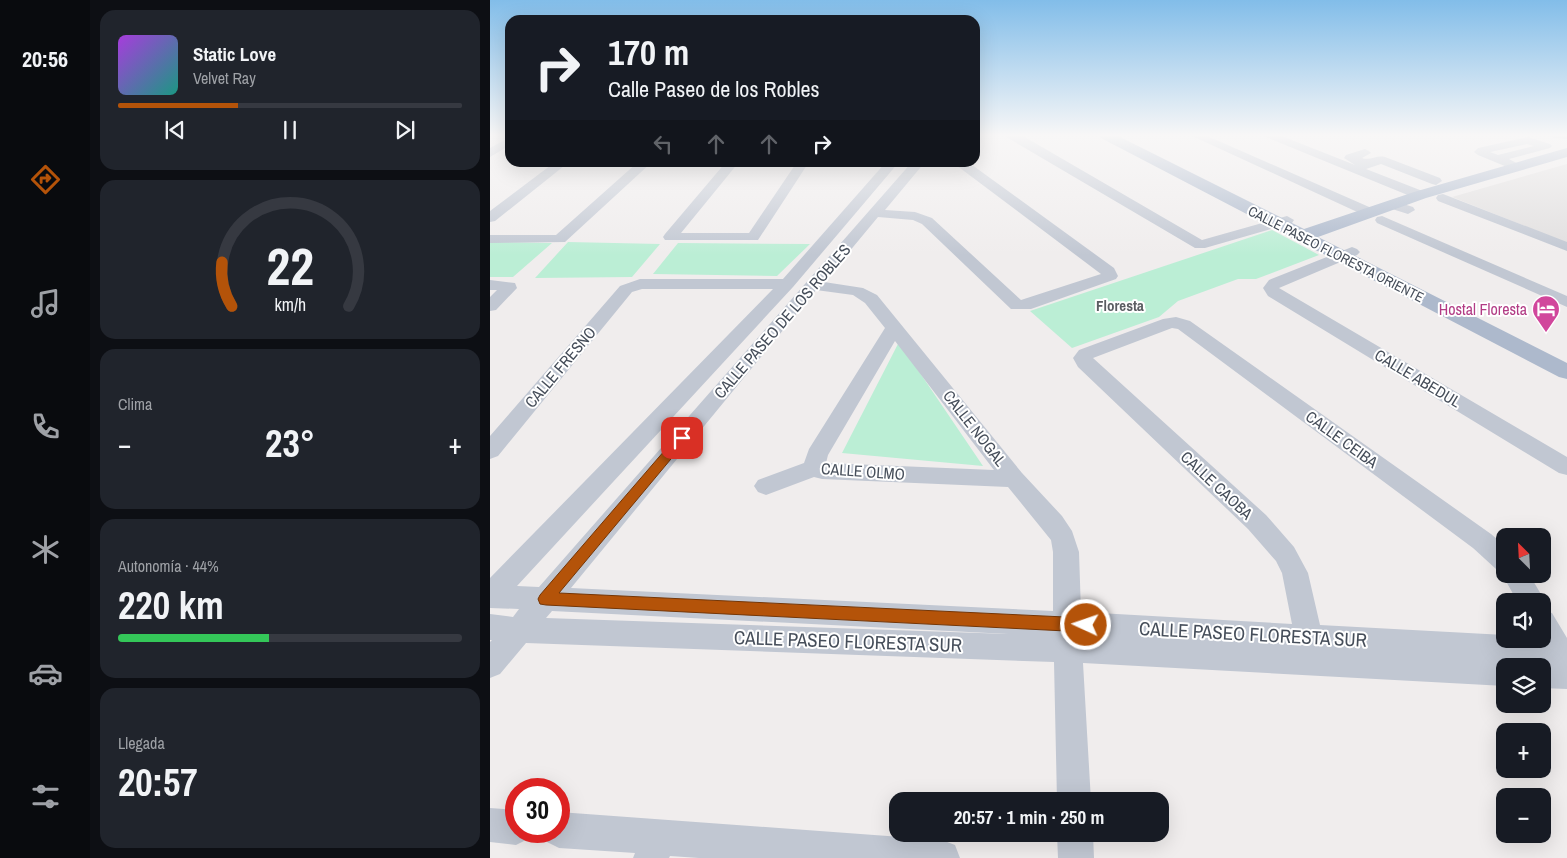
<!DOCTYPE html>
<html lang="es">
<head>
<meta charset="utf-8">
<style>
	body { margin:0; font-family:"Archivo Narrow",sans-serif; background:#20242c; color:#f1f3f6; height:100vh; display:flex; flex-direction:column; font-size:19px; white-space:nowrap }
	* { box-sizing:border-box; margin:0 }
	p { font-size:16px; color:#9ea1a6 }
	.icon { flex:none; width:28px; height:28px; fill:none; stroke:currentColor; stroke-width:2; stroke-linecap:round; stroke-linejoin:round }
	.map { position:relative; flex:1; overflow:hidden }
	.panel { display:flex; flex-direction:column; gap:10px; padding:10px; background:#0d0f14; width:400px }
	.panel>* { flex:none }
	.banner { position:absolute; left:15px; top:15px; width:475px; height:152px; border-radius:15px; box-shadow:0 5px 20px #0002; background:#171b24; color:#f1f3f6; overflow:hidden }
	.needle { width:32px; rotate:336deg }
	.buttons { position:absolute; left:1006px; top:528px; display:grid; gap:10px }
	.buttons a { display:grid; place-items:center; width:55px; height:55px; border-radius:10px; background:#171b24; box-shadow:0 5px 20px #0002; font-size:25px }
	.speed { position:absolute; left:15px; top:778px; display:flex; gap:10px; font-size:25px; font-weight:700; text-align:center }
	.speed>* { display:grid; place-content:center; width:65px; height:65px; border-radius:50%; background:#171b24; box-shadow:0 5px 20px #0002; line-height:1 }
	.speed .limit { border:8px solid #d22; background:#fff; color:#111 }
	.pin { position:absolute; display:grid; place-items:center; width:42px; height:42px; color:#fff; margin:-21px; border-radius:10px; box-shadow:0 2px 8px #0006 }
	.me { position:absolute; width:55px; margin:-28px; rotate:273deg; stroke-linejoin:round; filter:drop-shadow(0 0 4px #0008) }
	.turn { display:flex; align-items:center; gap:18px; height:105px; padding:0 20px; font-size:22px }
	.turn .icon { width:65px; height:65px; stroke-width:2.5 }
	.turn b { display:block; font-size:35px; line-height:42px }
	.lanes { display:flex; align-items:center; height:48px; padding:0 20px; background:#0003; justify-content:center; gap:25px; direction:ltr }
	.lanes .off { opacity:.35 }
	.big { font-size:38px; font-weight:700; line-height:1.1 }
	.panel .card { flex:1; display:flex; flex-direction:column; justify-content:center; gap:8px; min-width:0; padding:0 18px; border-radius:15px; background:#20242c }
	.panel .dial { align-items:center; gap:0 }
	.dial svg { height:130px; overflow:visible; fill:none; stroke:#363941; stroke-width:7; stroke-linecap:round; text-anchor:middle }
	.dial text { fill:#f1f3f6; stroke:none }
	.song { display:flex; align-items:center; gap:15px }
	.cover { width:60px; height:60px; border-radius:8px; background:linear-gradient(135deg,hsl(280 70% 55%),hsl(170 70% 35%)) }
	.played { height:5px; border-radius:2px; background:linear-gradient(90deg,#b45309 35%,#363941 35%) }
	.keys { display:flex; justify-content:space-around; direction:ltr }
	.heat { display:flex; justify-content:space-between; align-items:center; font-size:28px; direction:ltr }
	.charge { height:8px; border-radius:4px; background:linear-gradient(90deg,#34c759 44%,#363941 0) }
	.trip { position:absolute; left:399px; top:792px; width:280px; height:50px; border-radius:15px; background:#171b24; box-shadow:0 5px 20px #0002; font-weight:700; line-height:50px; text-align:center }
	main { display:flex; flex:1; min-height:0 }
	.tab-bar { display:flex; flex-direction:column; width:90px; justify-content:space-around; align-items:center; background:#090b0e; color:#9ea1a6 }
	.tab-bar .icon { width:35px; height:35px }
	.tab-bar .selected { color:#b45309 }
	.tab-bar b { font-size:22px; color:#f1f3f6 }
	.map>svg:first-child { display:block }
	.education { fill:#e1dfdf }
	.green { fill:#bbeed5 }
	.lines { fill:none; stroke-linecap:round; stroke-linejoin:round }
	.minor { fill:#c1c7d2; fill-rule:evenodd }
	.major { fill:#adb9cc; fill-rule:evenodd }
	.route { fill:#b45309; stroke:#753606 }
	.labels { text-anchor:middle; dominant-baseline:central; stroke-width:4; stroke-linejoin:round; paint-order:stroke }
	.far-street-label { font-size:14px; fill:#464e5a; stroke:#fff }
	.far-neighbourhood-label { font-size:15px; font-weight:bold; fill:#5a5d62; stroke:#fff }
	.hotel-label { font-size:16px; fill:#b23c85; stroke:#fff; text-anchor:end }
	.street-label { font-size:16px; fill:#464e5a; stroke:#fff }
	.near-street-label { font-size:19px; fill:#464e5a; stroke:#fff }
</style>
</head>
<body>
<main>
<nav class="tab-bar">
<b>20:56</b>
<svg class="icon selected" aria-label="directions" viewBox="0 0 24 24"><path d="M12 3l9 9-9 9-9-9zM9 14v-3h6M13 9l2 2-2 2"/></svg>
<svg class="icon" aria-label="music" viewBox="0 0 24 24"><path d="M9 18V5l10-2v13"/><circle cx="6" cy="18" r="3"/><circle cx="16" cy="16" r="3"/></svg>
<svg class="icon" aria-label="phone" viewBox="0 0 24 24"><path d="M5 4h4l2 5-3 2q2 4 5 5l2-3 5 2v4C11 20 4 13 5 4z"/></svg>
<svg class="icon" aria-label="climate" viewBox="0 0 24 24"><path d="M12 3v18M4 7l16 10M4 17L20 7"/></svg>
<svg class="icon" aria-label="car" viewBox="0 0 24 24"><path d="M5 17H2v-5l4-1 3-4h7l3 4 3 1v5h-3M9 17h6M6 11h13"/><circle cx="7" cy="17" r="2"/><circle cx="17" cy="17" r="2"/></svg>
<svg class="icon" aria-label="filters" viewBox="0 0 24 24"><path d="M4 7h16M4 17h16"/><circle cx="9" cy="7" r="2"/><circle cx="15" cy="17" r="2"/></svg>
</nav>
<section class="panel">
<div class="card">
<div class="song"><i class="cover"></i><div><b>Static Love</b><p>Velvet Ray</p></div></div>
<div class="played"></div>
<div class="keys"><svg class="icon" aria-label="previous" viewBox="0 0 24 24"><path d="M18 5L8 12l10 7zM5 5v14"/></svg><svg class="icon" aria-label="pause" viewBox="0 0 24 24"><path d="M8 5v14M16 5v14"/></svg><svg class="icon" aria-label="next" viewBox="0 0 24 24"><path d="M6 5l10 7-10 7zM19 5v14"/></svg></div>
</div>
<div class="card dial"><svg viewBox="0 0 100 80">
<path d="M14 69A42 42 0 1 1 86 69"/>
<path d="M14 69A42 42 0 0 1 8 42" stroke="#b45309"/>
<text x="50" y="56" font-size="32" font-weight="700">22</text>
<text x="50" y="72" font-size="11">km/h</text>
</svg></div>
<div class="card"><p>Clima</p>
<div class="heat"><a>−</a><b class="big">23°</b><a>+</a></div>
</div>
<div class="card"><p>Autonomía · 44%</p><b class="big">220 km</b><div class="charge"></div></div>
<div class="card"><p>Llegada</p><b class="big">20:57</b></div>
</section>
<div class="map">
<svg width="1077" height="858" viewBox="0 0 1077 858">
	<rect width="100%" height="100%" fill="#f0eded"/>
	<!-- education -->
	<path class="education" d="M1077 164V243L962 197Z"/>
	<!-- green -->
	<path class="green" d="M782 230 829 255 766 279H748L688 301 669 317 582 348 540 311Z
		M0 242 62 243 23 277H0Z
		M78 242 170 244 142 277 45 278Z
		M188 243 320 244 287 276 163 274Z
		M409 342 493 466 352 453Z"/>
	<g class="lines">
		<!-- minor -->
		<path class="minor" d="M513 135 533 136 712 240 797 216 804 220 802 223 715 248H705Z
			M700 135H715L886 210 888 213 886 216H876Z
			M774 135H789L865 165 854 158 856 155 875 149 879 151 881 153 872 158C880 161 886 155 895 157L950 178 952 181 946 185 942 184 891 164 876 169 935 192 937 195 935 198H925L776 137Z
			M1058 135H1077V139L1064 138Z
			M20 137V145L0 157V148Z
			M1038 137 1060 144 1062 146 1060 148 1019 159 1032 166 1030 169H1022L988 155 984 152 988 148ZM1037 144 1044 146 1008 155 1000 152Z
			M65 162H79L5 221 0 222V211Z
			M148 162H162L75 242 0 243V235H66Z
			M236 162H249L191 233H259L307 162H319L268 240H175L173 237 175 234Z
			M396 162H409L303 287 27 586 49 587 422 162H435L395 210 425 212 442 218 531 300 611 274 470 168 458 162H478L624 268 628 276 626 279 541 309H521L432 224 423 220 388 217 334 282 373 288 387 295 532 473 572 516 582 531 589 552 591 612 802 624 792 573 786 561 758 529 588 367 583 358 589 350 673 319 686 317 700 321 1001 534 1015 546V574H1039L1055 601 1052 605V601H1027L1012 574 1013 571 1006 569 983 548 688 329 682 328 603 358 776 515 804 547 818 573 830 625 1015 635V639H1052V610L1062 613 1077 638V689L1052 688V666H1041L1043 663 1026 662 1027 666H1015V686L593 663 601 801H567L564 662 36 643 10 674 0 678V642L2 640H0V614L23 617 29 609 0 608V578L283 289H152L142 292 8 456 0 459V436L130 286 150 279H293ZM326 290 363 295 375 303 395 328 319 449 314 463 268 480 264 486 268 492 276 495 324 477 332 479 518 487 561 540 563 552V611L81 588ZM405 341 504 470 336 463 338 455ZM62 611 518 634 56 618Z
			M953 194 1077 242V251L948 201 946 198 948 195Z
			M904 201 923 207 925 210 918 214 899 208 897 205 899 202Z
			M892 216 1077 296V307L887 223 885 220 887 217Z
			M862 247 867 249 870 252 867 255 789 288 1077 457V475L1069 473 778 296 773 288 779 280Z
			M0 280 25 283 27 288 6 310 0 311V297L7 290H0Z
			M0 808 26 810V831H42L38 839 26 845 0 842Z
			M69 812 452 840 465 845 470 858H209L180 856 179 858H143L145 853 69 848 57 842 52 831H69Z
			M567 834H603L604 858H568Z"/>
		<!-- major -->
		<path class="major" d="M609 135H626L814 229 924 192 1077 148V157L936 198 828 237 1077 363V379L1069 377 611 138Z"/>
	</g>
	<!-- sky -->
	<linearGradient id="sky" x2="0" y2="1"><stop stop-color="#82bde9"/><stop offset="0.53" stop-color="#f8f7f7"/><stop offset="1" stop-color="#f8f7f7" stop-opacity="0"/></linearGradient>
	<rect width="1077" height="255" fill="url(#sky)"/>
	<!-- route -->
	<path class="route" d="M192 434 198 438 196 441 69 593 596 618 601 620 604 625 601 630 596 632 56 605 50 604 48 599 50 595 188 435Z"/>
	<!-- icons -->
	<defs>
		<g id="hotel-pin" transform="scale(1.4375)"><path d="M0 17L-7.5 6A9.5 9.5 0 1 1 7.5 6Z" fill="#d1479c" stroke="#fff"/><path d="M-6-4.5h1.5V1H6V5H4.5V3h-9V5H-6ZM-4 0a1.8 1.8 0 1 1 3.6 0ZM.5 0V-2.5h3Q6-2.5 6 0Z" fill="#fff"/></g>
	</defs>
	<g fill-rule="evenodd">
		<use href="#hotel-pin" x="1056" y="309"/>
	</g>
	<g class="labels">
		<!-- far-street labels -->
		<g class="far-street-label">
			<text transform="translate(846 254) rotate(27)">CALLE PASEO FLORESTA ORIENTE</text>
		</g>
		<!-- far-neighbourhood labels -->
		<g class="far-neighbourhood-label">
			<text x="630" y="305">Floresta</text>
		</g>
		<!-- hotel labels -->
		<g class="hotel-label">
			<text x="1037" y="309">Hostal Floresta</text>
		</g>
		<!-- street labels -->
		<g class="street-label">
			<text transform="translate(292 321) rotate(-49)">CALLE PASEO DE LOS ROBLES</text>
			<text transform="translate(70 367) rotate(-50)">CALLE FRESNO</text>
			<text transform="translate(928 378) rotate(31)">CALLE ABEDUL</text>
			<text transform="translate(485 428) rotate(52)">CALLE NOGAL</text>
			<text transform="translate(852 439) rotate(36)">CALLE CEIBA</text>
			<text transform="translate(373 471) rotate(4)">CALLE OLMO</text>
			<text transform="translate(727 485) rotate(43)">CALLE CAOBA</text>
		</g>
		<!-- near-street labels -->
		<g class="near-street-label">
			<text transform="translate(763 634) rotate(3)">CALLE PASEO FLORESTA SUR</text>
			<text transform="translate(358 641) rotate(2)">CALLE PASEO FLORESTA SUR</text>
		</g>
	</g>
</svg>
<div class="buttons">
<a><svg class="needle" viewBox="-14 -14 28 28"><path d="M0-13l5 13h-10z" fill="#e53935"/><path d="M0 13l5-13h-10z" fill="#9ea1a6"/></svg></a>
<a><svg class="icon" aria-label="sound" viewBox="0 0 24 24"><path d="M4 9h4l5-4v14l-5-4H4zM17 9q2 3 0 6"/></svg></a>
<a><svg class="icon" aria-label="layers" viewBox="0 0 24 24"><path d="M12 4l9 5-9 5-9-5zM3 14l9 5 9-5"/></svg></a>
<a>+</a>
<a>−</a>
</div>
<div class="speed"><div class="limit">30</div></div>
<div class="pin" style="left:192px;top:438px;background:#d93025"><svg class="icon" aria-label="arrive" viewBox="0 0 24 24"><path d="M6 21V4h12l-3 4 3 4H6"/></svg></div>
<svg class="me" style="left:596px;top:625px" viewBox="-20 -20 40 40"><circle r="17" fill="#b45309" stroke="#fff" stroke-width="3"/><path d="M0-11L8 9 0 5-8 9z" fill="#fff"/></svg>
<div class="trip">20:57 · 1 min · 250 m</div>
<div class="banner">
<div class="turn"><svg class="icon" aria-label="right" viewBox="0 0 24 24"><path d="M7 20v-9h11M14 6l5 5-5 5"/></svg><div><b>170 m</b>Calle Paseo de los Robles</div></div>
<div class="lanes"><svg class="icon off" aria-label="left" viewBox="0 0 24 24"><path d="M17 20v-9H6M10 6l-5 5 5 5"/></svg><svg class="icon off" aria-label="ahead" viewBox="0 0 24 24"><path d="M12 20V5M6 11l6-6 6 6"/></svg><svg class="icon off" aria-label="ahead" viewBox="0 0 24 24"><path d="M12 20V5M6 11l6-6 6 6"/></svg><svg class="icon" aria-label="right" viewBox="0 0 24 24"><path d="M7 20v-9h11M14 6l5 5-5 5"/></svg></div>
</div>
</div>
</main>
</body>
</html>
